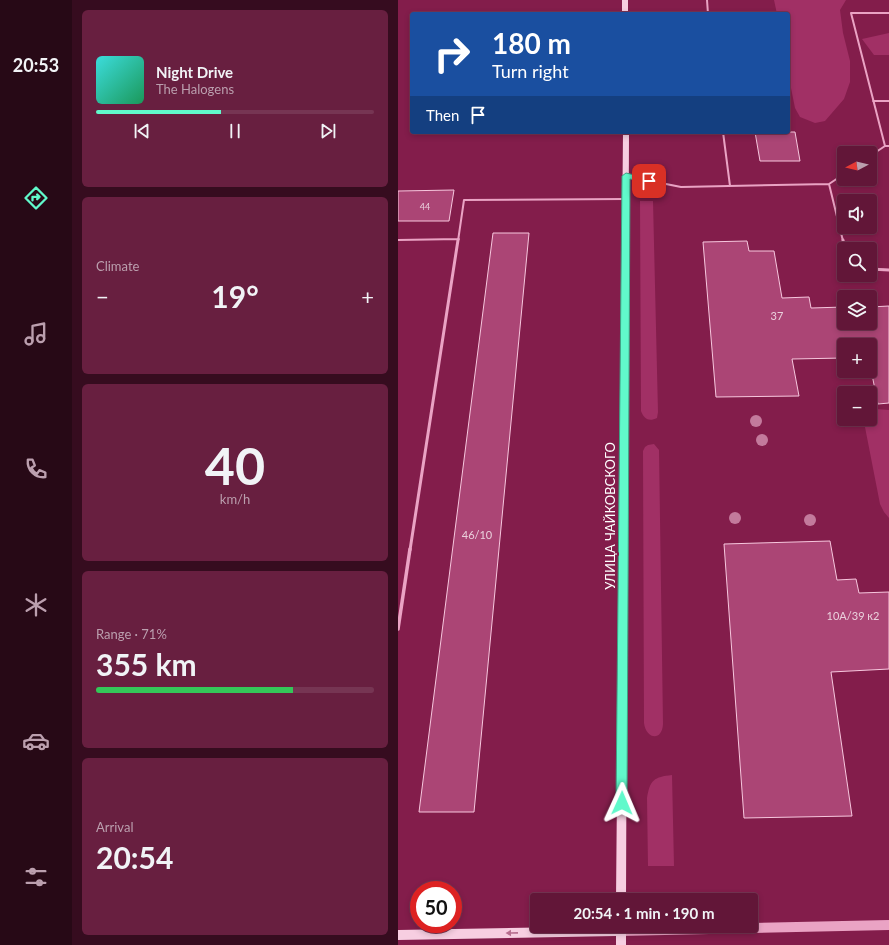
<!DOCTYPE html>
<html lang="en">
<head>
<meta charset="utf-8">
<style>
	body { margin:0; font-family:Lato,sans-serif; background:#681f40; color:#f1f3f6; height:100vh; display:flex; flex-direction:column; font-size:15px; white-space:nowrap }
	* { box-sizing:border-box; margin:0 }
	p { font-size:13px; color:#bb9fae }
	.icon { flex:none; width:22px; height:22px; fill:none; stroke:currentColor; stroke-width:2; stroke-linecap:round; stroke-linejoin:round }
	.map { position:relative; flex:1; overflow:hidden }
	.sheet { display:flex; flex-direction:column; gap:10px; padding:10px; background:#360c1f; width:326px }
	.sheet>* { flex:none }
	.top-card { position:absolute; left:12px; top:12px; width:380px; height:122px; border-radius:4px; box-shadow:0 2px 6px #0003,0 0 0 1px #763553; background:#1a4fa0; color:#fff; overflow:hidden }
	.needle { width:26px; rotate:263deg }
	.tools { position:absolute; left:439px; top:146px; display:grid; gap:8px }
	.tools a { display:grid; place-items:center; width:40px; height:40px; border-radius:4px; background:#621638; box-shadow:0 2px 6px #0003,0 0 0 1px #763553; font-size:20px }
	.speed { position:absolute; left:12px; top:881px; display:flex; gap:8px; font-size:20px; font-weight:700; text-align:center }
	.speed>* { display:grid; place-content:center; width:52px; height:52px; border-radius:50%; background:#621638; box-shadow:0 2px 6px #0003,0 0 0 1px #763553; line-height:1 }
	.speed .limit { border:6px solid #d22; background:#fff; color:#111 }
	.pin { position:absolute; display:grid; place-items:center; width:34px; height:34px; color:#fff; margin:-17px; border-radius:8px; box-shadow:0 2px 6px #0006 }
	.me { position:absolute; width:44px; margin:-22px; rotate:1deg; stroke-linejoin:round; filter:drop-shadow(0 0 3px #0008) }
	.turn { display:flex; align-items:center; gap:14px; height:84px; padding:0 16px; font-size:18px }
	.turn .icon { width:52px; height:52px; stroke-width:2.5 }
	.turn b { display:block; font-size:28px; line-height:34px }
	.then { display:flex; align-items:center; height:38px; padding:0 16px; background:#0003; gap:8px; font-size:15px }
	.big { font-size:30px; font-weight:700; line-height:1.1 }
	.sheet .card { flex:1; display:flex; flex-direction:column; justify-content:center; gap:6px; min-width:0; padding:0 14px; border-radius:6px; background:#681f40 }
	.sheet .dial { align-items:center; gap:0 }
	.dial b { font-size:52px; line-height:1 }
	.song { display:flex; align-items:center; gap:12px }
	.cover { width:48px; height:48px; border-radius:6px; background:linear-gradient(135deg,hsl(180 70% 55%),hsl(150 70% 35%)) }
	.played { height:4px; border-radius:2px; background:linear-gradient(90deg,#61f9cb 45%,#763553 45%) }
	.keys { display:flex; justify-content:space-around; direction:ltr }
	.heat { display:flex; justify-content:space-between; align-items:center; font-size:22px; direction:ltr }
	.charge { height:6px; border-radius:3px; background:linear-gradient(90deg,#34c759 71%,#763553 0) }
	.trip { position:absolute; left:132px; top:893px; width:228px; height:40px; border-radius:4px; background:#621638; box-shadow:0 2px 6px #0003,0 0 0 1px #763553; font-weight:700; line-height:40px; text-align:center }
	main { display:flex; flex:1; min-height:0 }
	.tabs { display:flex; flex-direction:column; width:72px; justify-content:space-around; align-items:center; background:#270916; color:#bb9fae }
	.tabs .icon { width:28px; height:28px }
	.tabs .active { color:#61f9cb }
	.tabs b { font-size:18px; color:#f1f3f6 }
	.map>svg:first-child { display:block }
	.green { fill:#a13065 }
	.building { fill:#ab4575; stroke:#f7c7de }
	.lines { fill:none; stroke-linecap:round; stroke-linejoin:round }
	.service-far2 { stroke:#eaa3c4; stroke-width:2 }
	.service-far1 { stroke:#eaa3c4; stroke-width:3 }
	.service { stroke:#eaa3c4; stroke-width:3.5 }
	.tertiary { fill:#eaa3c4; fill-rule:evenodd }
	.secondary { fill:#f7cee1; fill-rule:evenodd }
	.tree { fill:#c37a9c }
	.oneway { fill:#b76d8e }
	.route { fill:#61f9cb; stroke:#3fa284 }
	.labels { text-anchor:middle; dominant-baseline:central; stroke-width:4; stroke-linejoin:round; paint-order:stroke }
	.far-number-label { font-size:9px; fill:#ead0dc }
	.number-label { font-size:11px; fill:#ead0dc }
	.street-label { font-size:13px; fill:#fff; stroke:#831d4b }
</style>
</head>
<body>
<main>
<nav class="tabs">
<b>20:53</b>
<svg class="icon active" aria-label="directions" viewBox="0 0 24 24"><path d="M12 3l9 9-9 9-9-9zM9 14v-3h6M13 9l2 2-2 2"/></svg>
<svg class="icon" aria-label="music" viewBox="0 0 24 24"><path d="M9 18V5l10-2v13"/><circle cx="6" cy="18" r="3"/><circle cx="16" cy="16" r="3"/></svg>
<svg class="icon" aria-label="phone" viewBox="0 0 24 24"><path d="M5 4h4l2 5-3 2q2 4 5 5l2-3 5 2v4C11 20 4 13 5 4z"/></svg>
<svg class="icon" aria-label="climate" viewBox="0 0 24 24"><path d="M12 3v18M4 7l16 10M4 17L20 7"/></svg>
<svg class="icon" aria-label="car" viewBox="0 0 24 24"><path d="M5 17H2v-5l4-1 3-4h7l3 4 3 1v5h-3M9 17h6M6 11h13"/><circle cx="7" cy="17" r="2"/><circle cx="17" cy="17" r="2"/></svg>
<svg class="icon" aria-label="filters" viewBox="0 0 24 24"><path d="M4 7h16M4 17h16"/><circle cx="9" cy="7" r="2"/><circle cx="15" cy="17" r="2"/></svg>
</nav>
<section class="sheet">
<div class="card">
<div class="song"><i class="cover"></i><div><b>Night Drive</b><p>The Halogens</p></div></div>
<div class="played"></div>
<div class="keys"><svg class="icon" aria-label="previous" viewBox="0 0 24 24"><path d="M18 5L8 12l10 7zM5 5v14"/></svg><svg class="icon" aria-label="pause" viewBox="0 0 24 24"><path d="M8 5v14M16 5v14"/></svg><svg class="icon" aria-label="next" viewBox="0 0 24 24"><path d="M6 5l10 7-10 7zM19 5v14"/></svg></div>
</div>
<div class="card"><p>Climate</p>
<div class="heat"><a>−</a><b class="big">19°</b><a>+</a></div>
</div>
<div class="card dial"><b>40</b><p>km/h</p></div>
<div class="card"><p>Range · 71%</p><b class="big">355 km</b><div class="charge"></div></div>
<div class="card"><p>Arrival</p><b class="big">20:54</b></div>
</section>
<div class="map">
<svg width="491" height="945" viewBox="0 0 491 945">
	<rect width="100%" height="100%" fill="#831d4b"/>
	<!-- green -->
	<path class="green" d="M376 0H448L442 10 445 33 452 61V82L446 99 427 121 417 123 402 117 397 108 390 73V14H379Z
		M491 33V55H476L464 39Z
		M242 201H255L260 412 259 418C251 422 246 419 243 411Z
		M478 409 491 410V518L486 512 482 504 466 422V419H472V410Z
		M256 444 261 450 265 724C264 742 248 739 246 723L245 451 247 447 250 445Z
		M274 775 276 866H250L249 798C252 780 256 777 274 775Z"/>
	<!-- building -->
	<path class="building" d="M357 132H397L402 161H362Z
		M56 190 51 221H0V191Z
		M95 233H131L76 812H21Z
		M349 241 351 251H376L384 298 411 297 413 308 446 307V323H472V307L491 306V403L480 404 472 365V345H446V358L394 359 401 396 318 397 305 242Z
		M432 541 439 580 458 579 461 593 491 592V669L433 672 454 816 346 818 326 544Z"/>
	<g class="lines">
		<!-- service-far2 -->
		<path class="service-far2" d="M309 0 310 14
			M491 13H453L487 146H491
			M475 101H491
			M325 132 332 186
			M472 156 487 146
			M228 176 283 187 431 184 445 241
			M431 184 446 174
			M0 240 61 239
			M60 241 66 200 227 199"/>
		<!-- service-far1 -->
		<path class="service-far1" d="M445 240 447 249
			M472 269 491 270
			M12 550 60 240"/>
		<!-- service -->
		<path class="service" d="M0 629 12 549"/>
		<!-- tertiary -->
		<path class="tertiary" d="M491 920V930L223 936 220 934 218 931 220 928 223 926H353V923Z"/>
		<!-- secondary -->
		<path class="secondary" d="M224 0H230V14H224Z
			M225 132H231L228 900H218Z
			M228 926V945H218V936L0 940V930Z"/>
	</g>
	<!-- trees -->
	<g class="tree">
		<circle cx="358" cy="421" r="6"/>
		<circle cx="364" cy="440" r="6"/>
		<circle cx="337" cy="518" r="6"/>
		<circle cx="412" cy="520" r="6"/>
	</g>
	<!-- one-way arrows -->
	<defs><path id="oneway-solid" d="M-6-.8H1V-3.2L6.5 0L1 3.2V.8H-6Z"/></defs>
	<use class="oneway" href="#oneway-solid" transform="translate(114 933) rotate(179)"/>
	<!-- route -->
	<path class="route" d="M228 173 254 179 255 181 251 183 232 179 229 803 228 807 224 808 219 807 218 803 224 176Z"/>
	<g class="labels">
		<!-- far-number labels -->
		<g class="far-number-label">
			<text x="27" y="206">44</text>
		</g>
		<!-- number labels -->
		<g class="number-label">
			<text x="379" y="315">37</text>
			<text x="79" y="534">46/10</text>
			<text x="455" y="615">10А/39 к2</text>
		</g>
		<!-- street labels -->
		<g class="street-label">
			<text transform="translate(212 516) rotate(-90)">УЛИЦА ЧАЙКОВСКОГО</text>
		</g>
	</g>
</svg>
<div class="tools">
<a><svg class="needle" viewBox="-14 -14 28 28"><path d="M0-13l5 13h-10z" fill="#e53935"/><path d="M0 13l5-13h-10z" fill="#bb9fae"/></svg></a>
<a><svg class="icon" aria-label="sound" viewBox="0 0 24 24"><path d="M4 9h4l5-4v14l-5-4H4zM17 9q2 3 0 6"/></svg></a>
<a><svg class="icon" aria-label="search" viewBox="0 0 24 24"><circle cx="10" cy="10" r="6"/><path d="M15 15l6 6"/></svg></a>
<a><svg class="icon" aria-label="layers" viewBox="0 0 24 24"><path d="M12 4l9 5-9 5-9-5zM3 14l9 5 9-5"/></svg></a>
<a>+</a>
<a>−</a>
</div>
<div class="speed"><div class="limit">50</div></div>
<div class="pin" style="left:251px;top:181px;background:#d93025"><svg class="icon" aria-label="arrive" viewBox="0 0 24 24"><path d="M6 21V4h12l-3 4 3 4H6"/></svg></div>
<svg class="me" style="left:224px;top:803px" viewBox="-20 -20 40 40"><path d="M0-17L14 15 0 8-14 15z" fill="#61f9cb" stroke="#fff" stroke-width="4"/></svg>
<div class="trip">20:54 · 1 min · 190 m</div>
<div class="top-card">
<div class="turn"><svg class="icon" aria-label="right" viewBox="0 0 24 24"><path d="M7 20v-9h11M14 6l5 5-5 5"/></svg><div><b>180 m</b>Turn right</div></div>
<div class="then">Then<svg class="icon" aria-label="arrive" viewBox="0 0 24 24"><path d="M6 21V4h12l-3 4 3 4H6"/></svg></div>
</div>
</div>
</main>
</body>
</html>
